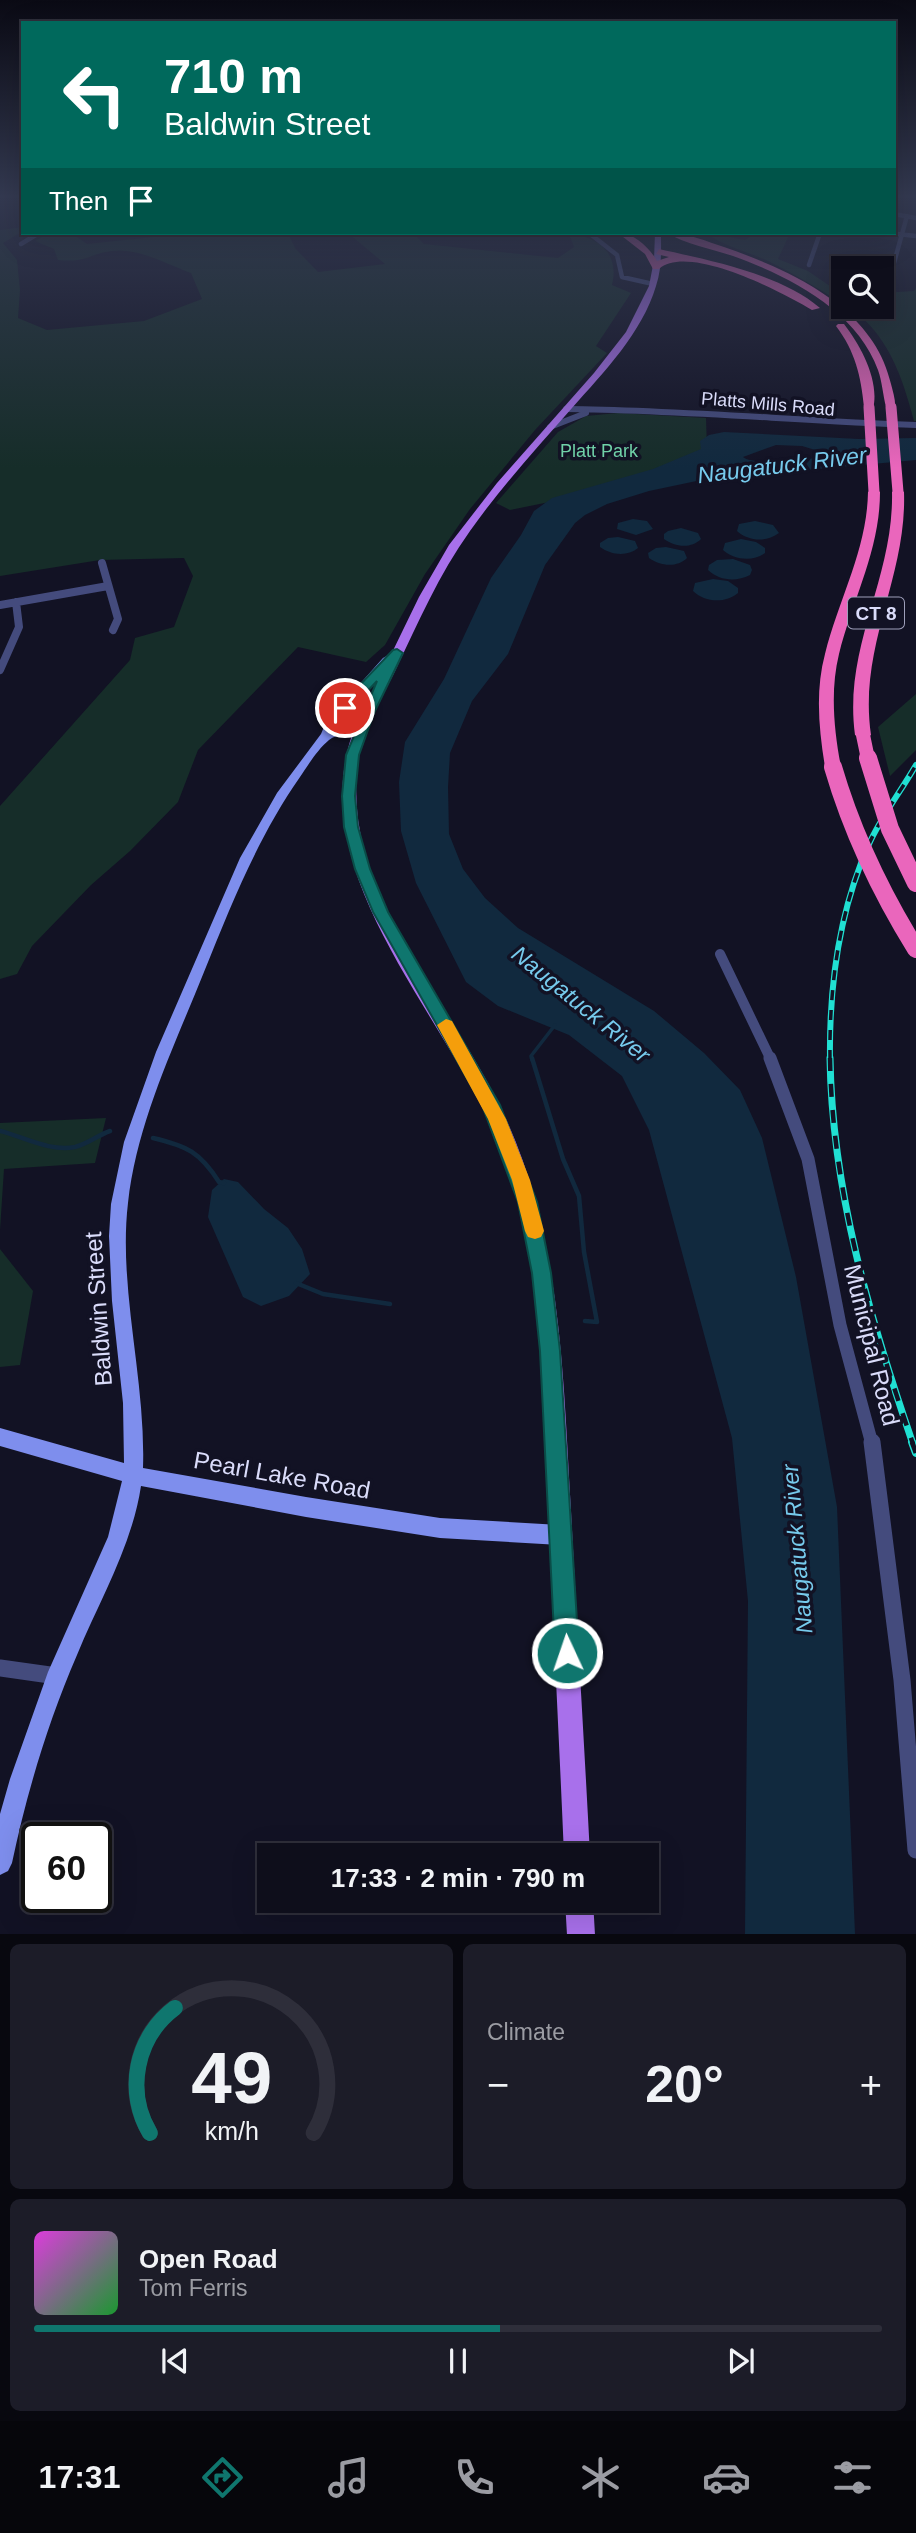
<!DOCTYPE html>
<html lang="en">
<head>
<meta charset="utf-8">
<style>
	body { margin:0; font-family:Arial,sans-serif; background:#1c1c28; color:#f1f3f6; height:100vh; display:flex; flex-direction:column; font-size:26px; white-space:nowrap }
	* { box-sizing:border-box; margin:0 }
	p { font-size:23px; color:#9b9ca3 }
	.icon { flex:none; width:38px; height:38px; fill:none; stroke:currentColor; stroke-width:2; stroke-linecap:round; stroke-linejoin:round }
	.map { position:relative; height:1934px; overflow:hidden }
	.drawer { display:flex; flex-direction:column; gap:10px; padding:10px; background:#08080f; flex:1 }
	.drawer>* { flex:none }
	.top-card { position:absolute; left:21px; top:21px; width:875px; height:214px; border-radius:0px; box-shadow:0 7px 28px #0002,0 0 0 2px #2e2e3a; background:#00695c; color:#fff; overflow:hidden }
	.fabs { position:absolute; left:831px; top:256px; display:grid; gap:14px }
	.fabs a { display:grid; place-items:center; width:63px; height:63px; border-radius:0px; background:#0e0e1b; box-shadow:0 7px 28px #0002,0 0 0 2px #2e2e3a; font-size:35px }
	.speed { position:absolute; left:21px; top:1822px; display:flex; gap:14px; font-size:35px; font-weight:700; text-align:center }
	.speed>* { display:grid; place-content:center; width:91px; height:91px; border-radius:50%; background:#0e0e1b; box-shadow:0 7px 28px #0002,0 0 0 2px #2e2e3a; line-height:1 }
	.speed .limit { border:4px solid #111; border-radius:10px; background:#fff; color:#111 }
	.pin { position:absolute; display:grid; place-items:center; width:60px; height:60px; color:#fff; margin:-30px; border:4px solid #fff; border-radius:50%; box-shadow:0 2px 7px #0007 }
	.me { position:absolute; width:77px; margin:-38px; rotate:357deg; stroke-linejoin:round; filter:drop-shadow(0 0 5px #0008) }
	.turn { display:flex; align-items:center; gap:24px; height:147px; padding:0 28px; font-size:32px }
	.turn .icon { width:91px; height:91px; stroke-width:2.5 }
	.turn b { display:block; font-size:49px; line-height:60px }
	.then { display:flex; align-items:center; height:66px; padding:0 28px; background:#0003; gap:14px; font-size:26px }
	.big { font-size:52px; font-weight:800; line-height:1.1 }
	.drawer .card { flex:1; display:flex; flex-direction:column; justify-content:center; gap:10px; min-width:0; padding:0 24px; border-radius:10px; background:#1c1c28 }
	.drawer .dial { align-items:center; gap:0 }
	.dial svg { height:182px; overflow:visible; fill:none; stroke:#2e2e3a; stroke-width:7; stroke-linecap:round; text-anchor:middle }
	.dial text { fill:#f1f3f6; stroke:none }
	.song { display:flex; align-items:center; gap:21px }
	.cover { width:84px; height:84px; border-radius:10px; background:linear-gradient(135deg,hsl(300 70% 55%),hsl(130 70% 35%)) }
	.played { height:7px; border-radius:4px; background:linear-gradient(90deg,#0f766e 55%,#2e2e3a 55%) }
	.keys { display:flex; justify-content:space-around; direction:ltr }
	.heat { display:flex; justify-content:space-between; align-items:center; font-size:38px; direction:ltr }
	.drawer .tiles { flex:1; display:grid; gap:10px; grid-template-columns:1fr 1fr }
	.card:last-child { grid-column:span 2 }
	.trip { position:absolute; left:257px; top:1843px; width:402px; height:70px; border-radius:0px; background:#0e0e1b; box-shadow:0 7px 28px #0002,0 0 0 2px #2e2e3a; font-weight:800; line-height:70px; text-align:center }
	.dock { display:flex; height:112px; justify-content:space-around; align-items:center; background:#06060b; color:#9b9ca3 }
	.dock .icon { width:49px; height:49px }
	.dock .selected { color:#0f766e }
	.dock b { font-size:32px; color:#f1f3f6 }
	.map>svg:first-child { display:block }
	.green { fill:#162d29 }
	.water { fill:#11293e; fill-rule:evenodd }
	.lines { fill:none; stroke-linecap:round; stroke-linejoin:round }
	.stream-far1 { stroke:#11293e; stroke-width:3.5 }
	.stream { stroke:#11293e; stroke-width:4.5 }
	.street-far5 { stroke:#444b7d; stroke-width:4.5 }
	.street-far4 { stroke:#444b7d; stroke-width:6 }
	.street-far3 { stroke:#444b7d; stroke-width:8 }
	.street-far2 { stroke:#444b7d; stroke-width:10 }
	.street-far1 { stroke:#444b7d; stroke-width:13 }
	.street { stroke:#444b7d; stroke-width:17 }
	.secondary { fill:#7e8eed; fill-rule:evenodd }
	.primary { fill:#a870eb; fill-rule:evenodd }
	.highway { fill:#ea66bc; fill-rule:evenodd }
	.rail-far2-casing { stroke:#20e0d3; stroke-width:6 }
	.rail-far1-casing { stroke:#20e0d3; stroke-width:7 }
	.rail-casing { stroke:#20e0d3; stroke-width:8 }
	.rail-far2 { stroke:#121224; stroke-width:3.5; stroke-dasharray:10; stroke-linecap:butt }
	.rail-far1 { stroke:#121224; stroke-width:4.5; stroke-dasharray:13; stroke-linecap:butt }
	.rail { stroke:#121224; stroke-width:5; stroke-dasharray:17; stroke-linecap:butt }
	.highway-bridge-far2 { stroke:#ea66bc; stroke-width:11 }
	.highway-bridge-far1 { stroke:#ea66bc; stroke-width:14 }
	.highway-bridge { stroke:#ea66bc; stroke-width:18 }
	.route { fill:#0f766e; stroke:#0a4d48; stroke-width:2 }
	.slow { fill:#f59e0b }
	.labels { text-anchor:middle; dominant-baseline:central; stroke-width:7; stroke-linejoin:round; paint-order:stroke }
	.far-street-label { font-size:18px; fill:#dadcfa; stroke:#121224 }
	.far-park-label { font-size:18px; fill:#70d1a8; stroke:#121224 }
	.shield { fill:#121224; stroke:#9e9fba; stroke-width:2 }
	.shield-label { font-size:19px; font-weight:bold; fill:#dadcfa }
	.water-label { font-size:23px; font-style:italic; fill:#76caec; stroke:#121224 }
	.near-street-label { font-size:24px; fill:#dadcfa; stroke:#121224 }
</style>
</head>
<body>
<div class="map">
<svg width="916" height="1935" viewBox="0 0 916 1935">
	<rect width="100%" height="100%" fill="#121224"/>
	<!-- green -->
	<path class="green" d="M23 227V231L3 243 17 260 20 290 18 318 47 330 144 321 202 299 191 273C168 265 137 247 112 251 88 254 87 263 58 260L54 249 35 241 49 233H71L87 244 163 236 169 233H288L295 248 318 272 385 264 348 233H413L424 244 558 258 574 247 569 234 558 233C591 233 621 248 612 285L631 293 596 346 607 353 535 430 470 509 425 574 385 645 366 662 298 647 198 750 178 802 130 851 91 885 32 946 17 974 0 979V806L130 660 135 638 174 627 193 576 184 558 100 560 0 576V230Z
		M705 233H725L729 237 745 240 756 233H790L778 259 808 271 843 295V304C818 288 793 273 766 260 745 251 724 246 705 233Z
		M916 288V421H914C902 376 888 333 847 306H882V293L914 291Z
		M618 413 706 418 707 449 683 463 569 498 510 510 496 503 558 432 586 416Z
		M916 694V750L890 776 878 727Z
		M106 1118 95 1163 4 1169 0 1230V1123Z
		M0 1249 33 1291 20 1365 0 1367Z"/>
	<!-- water -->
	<path class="water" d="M724 432 859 439 916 438V460L706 479 649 491 607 504 585 515 575 523 545 565 508 654 472 701 450 753 448 787 449 834 463 869 485 898 518 928 654 1011 704 1053 740 1090 762 1138 796 1277 837 1507 855 1934H745L748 1601 732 1438 649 1130 622 1076 569 1035 498 1006 466 982 416 883 401 831 399 782 405 742 444 679 491 578 521 535 534 511 552 498 653 469 701 449 700 441 709 435ZM776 445 802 446 832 455C816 459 755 467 743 457Z
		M633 519 647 521 653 529 636 535 617 529 618 523Z
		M755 521 773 525 779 533C766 543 748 541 737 531L739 524Z
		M681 528 698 533 701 539C691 549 675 547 664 539V534L668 531Z
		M618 537 635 541 638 548C627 557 611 555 600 547V543L608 538Z
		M741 539 756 542 765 548V553C753 562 734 560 723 550L725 543Z
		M666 547 684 551 687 558C677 568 660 566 649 558L648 553 656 548Z
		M733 559 750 565 752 570 750 575C736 582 720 581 708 570L709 565 717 560Z
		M713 579 728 581 738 588V593C725 604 704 602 693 591L695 583Z
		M224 1179 238 1182 264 1209 288 1228 302 1249 310 1274 289 1296 261 1306 243 1297 208 1217 212 1190Z"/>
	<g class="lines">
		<!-- stream-far1 -->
		<path class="stream-far1" d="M532 1060 531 1056 555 1025"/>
		<!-- stream -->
		<path class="stream" d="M532 1058 563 1159 579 1196 584 1252 597 1322 585 1321
			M0 1131C24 1137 50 1152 75 1147 88 1144 98 1135 110 1131
			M153 1138C187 1146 200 1152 219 1182L224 1183
			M296 1283 323 1294 390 1304"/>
		<!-- street-far5 -->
		<path class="street-far5" d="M894 214 916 218
			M589 233 617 255 622 277 653 284
			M888 233 916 236
			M21 244 39 233
			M809 265 820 233
			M887 288 907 216"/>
		<!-- street-far4 -->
		<path class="street-far4" d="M566 409C683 410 799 421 916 425
			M550 427 586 413"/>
		<!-- street-far3 -->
		<path class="street-far3" d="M102 563 118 619 113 630
			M0 605 108 586
			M0 670 19 627 16 602"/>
		<!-- street-far2 -->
		<path class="street-far2" d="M720 954 771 1060"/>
		<!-- street-far1 -->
		<path class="street-far1" d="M770 1058 808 1159 840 1325 872 1444"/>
		<!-- street -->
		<path class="street" d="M872 1442 902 1680 916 1850
			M0 1668 57 1676"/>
		<!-- secondary -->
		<path class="secondary" d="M397 650 401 651V655L391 662 335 725 334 730 361 726 367 729 365 731C355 734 337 733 329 740 318 749 308 765 300 777 258 837 231 905 204 972 174 1047 137 1122 128 1203 118 1289 146 1379 143 1468L306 1497 440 1518 560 1525 567 1528 570 1535 567 1542 560 1545 440 1538 306 1517 141 1486C132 1546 100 1599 77 1655 48 1722 27 1792 12 1863L8 1871 0 1875V1814L10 1779 48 1672 108 1537 122 1481 0 1446V1428L124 1463 123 1403 112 1301 109 1236 111 1204 124 1142 156 1052 240 858 277 793 321 734 326 722 383 658Z"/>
		<!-- primary -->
		<path class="primary" d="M655 233H661C661 251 662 268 656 286 642 333 604 372 572 408 537 448 501 487 470 531 439 574 418 623 395 671 381 699 363 728 358 760 340 899 455 1004 507 1121 562 1244 563 1378 571 1511 577 1626 584 1740 590 1855H564C559 1738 553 1621 548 1504 543 1386 543 1265 502 1152 455 1023 303 882 352 735L419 597 449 545 497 483 594 373 626 332 649 286 654 260Z
			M565 1900H593L595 1935H567Z"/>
		<!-- highway -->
		<path class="highway" d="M618 233C633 232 650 248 657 261L669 257 656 254 659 249C708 260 781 274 820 308L812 310C782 292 688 243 659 269H653L645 254Z
			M667 233C686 232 705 241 724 247 790 270 874 307 891 384 893 392 896 401 895 409L886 407C883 395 882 381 878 370 857 311 789 276 733 256 712 249 685 244 667 233Z
			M838 324H844C861 346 880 381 873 409L864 407C861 376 855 351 836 326Z
			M874 488 880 492C880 550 853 598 839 654 830 691 834 730 841 767L833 772 825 767C819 730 815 691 825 654 839 598 867 550 868 492Z
			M898 488 904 492C907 578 858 646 871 735L863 740 855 735C843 646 894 579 892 492Z"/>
		<!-- rail-far2 casing -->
		<g class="rail-far2-casing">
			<path id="rail-far2" d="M830 1060C829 987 839 911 869 844 881 817 901 791 916 765"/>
		</g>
		<!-- rail-far1 casing -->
		<g class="rail-far1-casing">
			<path id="rail-far1" d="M830 1058C832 1191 870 1319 913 1444"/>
		</g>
		<!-- rail casing -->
		<g class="rail-casing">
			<path id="rail" d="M912 1442 916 1453"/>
		</g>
		<!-- rail-far2 -->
		<use href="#rail-far2" class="rail-far2"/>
		<!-- rail-far1 -->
		<use href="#rail-far1" class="rail-far1"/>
		<!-- rail -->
		<use href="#rail" class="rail"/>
		<!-- highway-bridge-far2 -->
		<path class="highway-bridge-far2" d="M869 407 874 492
			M891 407 898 492"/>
		<!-- highway-bridge-far1 -->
		<path class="highway-bridge-far1" d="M863 735 868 759"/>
		<!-- highway-bridge -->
		<path class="highway-bridge" d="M868 758 890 829 916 883
			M833 767C852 832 880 891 916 949"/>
	</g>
	<!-- sky -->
	<linearGradient id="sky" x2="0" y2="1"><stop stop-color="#0a0a14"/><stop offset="0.42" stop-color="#333950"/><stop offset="1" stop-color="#333950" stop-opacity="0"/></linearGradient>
	<rect width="916" height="468" fill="url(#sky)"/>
	<!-- route -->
	<path class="route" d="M397 649 403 653 374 713 359 755 355 796 358 827 370 869 388 912 500 1105 537 1202 551 1273 560 1351 579 1653 575 1662 567 1666 558 1662 555 1653 540 1351 532 1273 518 1202 482 1105 373 912 355 869 344 827 342 796 346 755 377 681 349 711H340L338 708 393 650Z"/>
	<!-- slow -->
	<path class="slow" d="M446 1019 452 1021 506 1119 530 1180 544 1231 541 1237 535 1239 528 1237 525 1231 512 1180 488 1119 437 1025Z"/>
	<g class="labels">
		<!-- far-street labels -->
		<g class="far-street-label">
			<text transform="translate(768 404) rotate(5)">Platts Mills Road</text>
		</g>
		<!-- far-park labels -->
		<g class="far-park-label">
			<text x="599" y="451">Platt Park</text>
		</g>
		<!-- shield labels -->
		<rect class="shield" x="848" y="597.5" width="56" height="31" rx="5"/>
		<g class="shield-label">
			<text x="876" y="613">CT 8</text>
		</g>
		<!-- water labels -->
		<g class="water-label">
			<text transform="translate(782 465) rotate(-7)">Naugatuck River</text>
			<text transform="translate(581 1004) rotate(39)">Naugatuck River</text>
			<text transform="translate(797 1549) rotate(-95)">Naugatuck River</text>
		</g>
		<!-- near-street labels -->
		<g class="near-street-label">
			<text transform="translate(98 1309) rotate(-94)">Baldwin Street</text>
			<text transform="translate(872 1345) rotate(76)">Municipal Road</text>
			<text transform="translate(282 1475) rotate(10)">Pearl Lake Road</text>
		</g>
	</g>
</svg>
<div class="fabs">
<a><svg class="icon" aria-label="search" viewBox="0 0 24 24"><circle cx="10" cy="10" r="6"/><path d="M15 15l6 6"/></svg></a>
</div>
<div class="speed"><div class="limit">60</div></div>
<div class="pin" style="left:345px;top:708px;background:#d93025"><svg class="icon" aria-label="arrive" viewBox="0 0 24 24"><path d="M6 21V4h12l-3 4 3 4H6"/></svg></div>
<svg class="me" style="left:567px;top:1653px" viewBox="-20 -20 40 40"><circle r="17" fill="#0f766e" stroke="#fff" stroke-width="3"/><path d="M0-11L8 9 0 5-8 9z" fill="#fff"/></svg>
<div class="trip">17:33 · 2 min · 790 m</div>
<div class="top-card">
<div class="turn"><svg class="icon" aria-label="left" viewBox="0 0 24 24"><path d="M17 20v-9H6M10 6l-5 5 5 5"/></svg><div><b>710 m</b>Baldwin Street</div></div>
<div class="then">Then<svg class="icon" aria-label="arrive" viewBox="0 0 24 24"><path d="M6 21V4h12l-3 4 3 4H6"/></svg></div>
</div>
</div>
<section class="drawer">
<div class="tiles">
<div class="card dial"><svg viewBox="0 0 100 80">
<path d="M14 69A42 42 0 1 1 86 69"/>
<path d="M14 69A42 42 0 0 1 25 14" stroke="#0f766e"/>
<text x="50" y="56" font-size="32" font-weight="700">49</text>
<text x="50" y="72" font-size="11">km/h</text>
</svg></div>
<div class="card"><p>Climate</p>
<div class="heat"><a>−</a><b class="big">20°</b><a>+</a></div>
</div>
<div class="card">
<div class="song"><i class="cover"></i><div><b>Open Road</b><p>Tom Ferris</p></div></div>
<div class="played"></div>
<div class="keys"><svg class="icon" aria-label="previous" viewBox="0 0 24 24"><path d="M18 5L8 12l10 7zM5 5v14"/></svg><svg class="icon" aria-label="pause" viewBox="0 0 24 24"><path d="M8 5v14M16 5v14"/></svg><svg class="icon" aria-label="next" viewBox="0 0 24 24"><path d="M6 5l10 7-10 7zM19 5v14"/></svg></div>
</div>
</div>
</section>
<nav class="dock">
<b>17:31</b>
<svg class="icon selected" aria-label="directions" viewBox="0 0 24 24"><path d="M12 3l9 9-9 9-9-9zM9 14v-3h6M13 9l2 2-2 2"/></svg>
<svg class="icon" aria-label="music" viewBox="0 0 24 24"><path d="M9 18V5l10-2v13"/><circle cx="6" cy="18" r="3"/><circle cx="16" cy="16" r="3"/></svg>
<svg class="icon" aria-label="phone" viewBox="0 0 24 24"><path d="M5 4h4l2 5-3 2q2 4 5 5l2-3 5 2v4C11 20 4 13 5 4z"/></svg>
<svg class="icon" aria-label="climate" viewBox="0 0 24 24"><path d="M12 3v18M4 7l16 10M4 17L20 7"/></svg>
<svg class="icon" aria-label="car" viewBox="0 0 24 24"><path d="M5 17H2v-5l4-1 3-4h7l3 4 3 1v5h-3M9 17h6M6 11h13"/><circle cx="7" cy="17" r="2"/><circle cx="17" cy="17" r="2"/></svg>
<svg class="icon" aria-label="filters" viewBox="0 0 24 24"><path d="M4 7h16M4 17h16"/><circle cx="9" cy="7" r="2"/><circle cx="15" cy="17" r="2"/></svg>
</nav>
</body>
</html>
